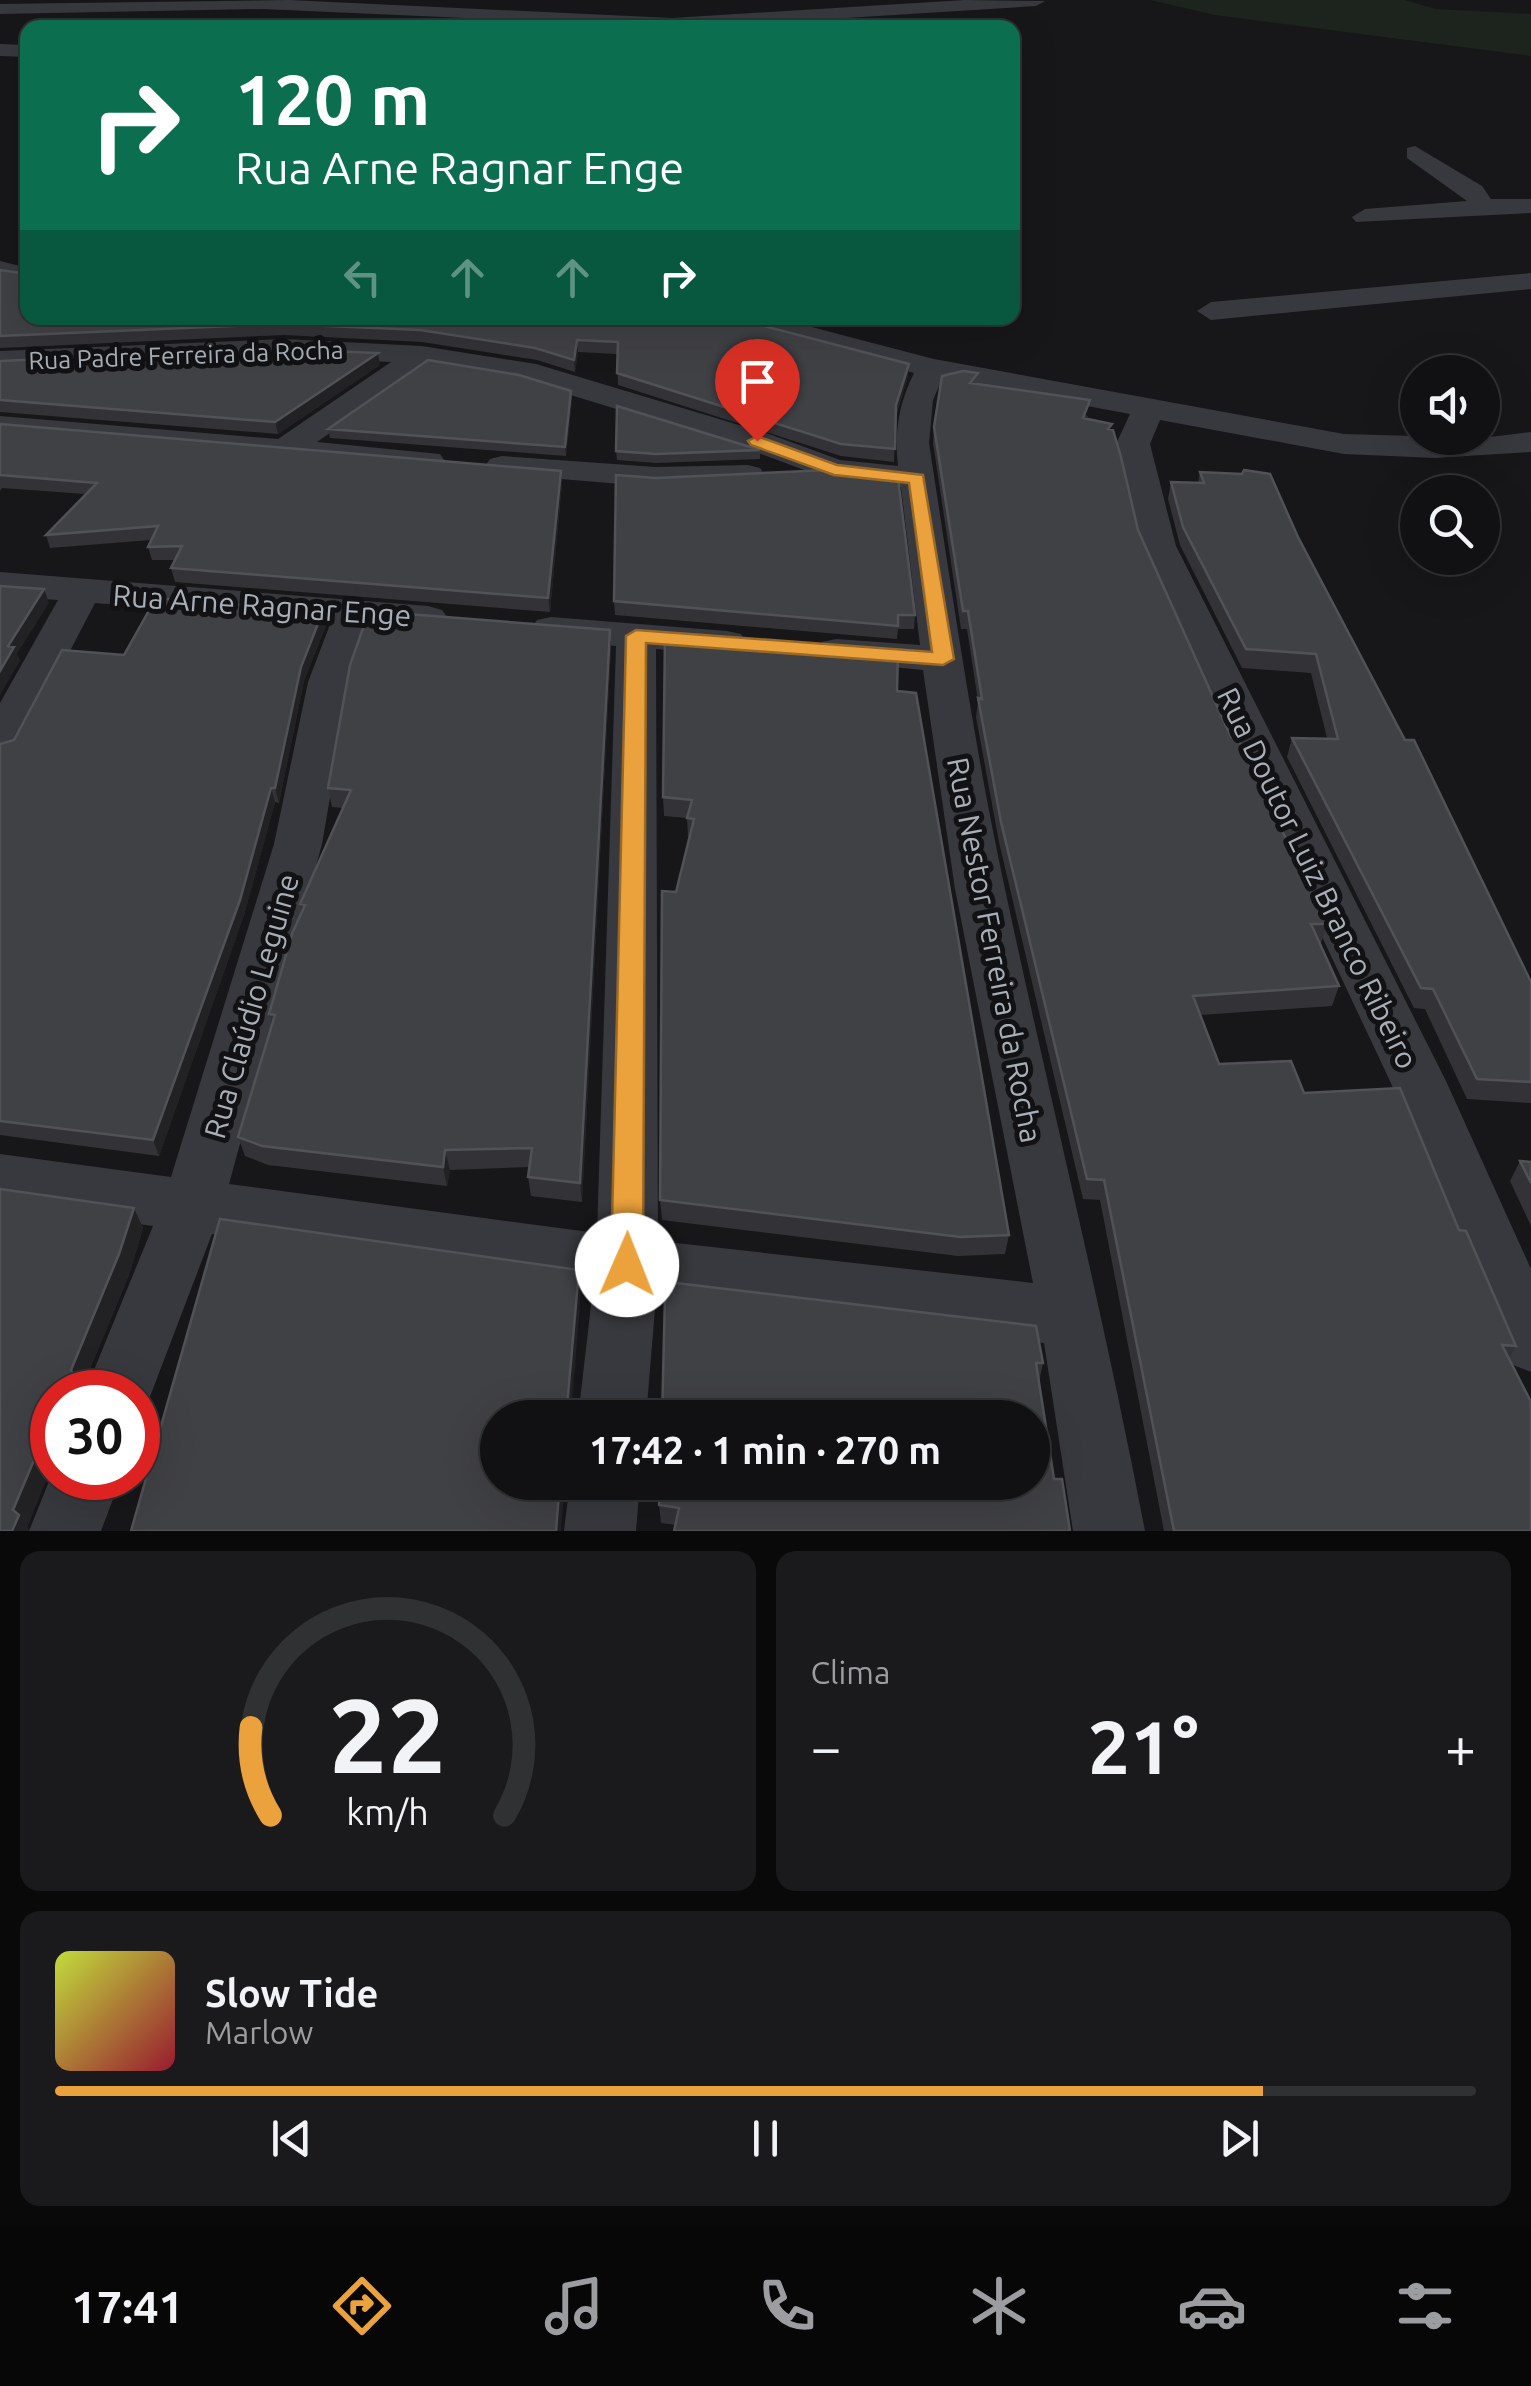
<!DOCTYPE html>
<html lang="pt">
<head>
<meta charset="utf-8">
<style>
	body { margin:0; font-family:Ubuntu,sans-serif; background:#1a1a1c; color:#f1f3f6; height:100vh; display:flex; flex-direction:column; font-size:38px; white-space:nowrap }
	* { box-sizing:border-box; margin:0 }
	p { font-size:32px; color:#9c9da0 }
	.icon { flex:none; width:55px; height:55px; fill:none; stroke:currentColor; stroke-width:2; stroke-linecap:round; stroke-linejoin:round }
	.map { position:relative; height:1531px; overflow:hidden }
	.drawer { display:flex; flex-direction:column; gap:20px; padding:20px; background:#09090a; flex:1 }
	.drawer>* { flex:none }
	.hud { position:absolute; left:20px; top:20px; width:1000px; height:305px; border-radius:20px; box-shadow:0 10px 40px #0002,0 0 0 2px #303133; background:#0b6e4f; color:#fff; overflow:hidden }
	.buttons { position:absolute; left:1400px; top:355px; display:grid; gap:20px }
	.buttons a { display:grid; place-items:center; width:100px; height:100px; border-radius:50%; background:#111113; box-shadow:0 10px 40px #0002,0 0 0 2px #303133; font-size:50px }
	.speed { position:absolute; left:30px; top:1370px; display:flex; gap:20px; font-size:50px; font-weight:700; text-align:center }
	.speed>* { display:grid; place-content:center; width:130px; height:130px; border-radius:50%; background:#111113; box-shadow:0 10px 40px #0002,0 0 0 2px #303133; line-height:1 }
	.speed .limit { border:15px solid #d22; background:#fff; color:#111 }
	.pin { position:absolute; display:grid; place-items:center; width:85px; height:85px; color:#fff; margin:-102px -42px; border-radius:50% 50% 50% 0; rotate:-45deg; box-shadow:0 0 10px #0007 }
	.pin .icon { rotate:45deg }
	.me { position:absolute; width:110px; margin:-55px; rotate:1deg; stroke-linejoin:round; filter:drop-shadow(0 0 8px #0008) }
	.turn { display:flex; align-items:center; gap:35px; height:210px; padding:0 50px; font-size:45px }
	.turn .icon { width:130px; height:130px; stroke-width:2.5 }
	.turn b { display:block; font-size:70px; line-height:85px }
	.lanes { display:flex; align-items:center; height:95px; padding:0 50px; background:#0003; justify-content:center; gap:50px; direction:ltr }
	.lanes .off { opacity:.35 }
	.big { font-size:75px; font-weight:700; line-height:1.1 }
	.drawer .tile { flex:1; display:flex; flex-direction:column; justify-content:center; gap:15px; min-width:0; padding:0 35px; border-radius:20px; background:#1a1a1c }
	.drawer .dial { align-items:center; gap:0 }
	.dial svg { height:260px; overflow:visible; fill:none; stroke:#303133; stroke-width:7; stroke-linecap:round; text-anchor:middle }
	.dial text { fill:#f1f3f6; stroke:none }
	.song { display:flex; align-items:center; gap:30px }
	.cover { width:120px; height:120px; border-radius:15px; background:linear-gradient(135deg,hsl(70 70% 55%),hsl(350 70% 35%)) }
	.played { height:10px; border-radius:5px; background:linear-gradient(90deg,#eca23c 85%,#303133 85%) }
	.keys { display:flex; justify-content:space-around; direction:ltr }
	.heat { display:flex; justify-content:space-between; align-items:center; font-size:55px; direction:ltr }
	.drawer .tiles { flex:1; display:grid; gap:20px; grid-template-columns:1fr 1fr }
	.tile:last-child { grid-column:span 2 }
	.trip { position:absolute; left:480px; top:1400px; width:570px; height:100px; border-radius:50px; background:#111113; box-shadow:0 10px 40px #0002,0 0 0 2px #303133; font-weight:700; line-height:100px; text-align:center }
	.tabs { display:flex; height:160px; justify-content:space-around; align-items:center; background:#070708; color:#9c9da0 }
	.tabs .icon { width:70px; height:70px }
	.tabs .active { color:#eca23c }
	.tabs b { font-size:45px; color:#f1f3f6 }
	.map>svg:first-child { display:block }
	.green { fill:#1d241d }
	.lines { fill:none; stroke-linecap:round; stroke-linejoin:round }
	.minor { fill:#38393e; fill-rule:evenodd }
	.wall { fill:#333337 }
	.shaded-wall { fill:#222225 }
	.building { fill:#404145; stroke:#505257; stroke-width:2.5 }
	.route { fill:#eca23c; stroke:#996927; stroke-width:2.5 }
	.labels { text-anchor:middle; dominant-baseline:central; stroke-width:10; stroke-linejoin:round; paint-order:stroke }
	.far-street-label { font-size:25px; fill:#a9afb8; stroke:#121214 }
	.street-label { font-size:30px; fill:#a9afb8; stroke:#121214 }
</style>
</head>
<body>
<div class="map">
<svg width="1531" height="1531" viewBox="0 0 1531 1531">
	<rect width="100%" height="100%" fill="#171719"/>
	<!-- green -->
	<path class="green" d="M1150 0H1405L1435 9 1531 14V56L1215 15Z"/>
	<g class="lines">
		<!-- minor -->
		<path class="minor" d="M289 0 672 18 965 0 1045 1 1036 6 688 28 262 9 0 14V4Z
			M0 44 28 45V57L0 56Z
			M1415 146 1482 186 1491 199H1531V213L1356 222 1352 217 1365 209 1467 201 1407 158V148Z
			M0 261 28 268V284L0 277Z
			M1531 273V289L1211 320 1197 311 1211 302Z
			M732 318H777L934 359 1344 434 1482 438 1531 432V452L1435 458 1344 454 1160 420 1150 444 1176 546 1446 1081 1531 1269V1372L1508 1363 1390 1081 1138 546 1116 444 1130 414 942 379 933 400 929 443C952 592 973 741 1005 889 1051 1104 1104 1316 1145 1531H1073L1044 1343 656 1296 646 1418H578L593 1288 212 1234 143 1415 138 1417V1392H85L153 1226 0 1204V1154L171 1177 274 844 308 682 331 622 95 603 22 743 16 753 0 757V703L58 600 0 596V572L428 606 442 610 448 618 442 626 428 630 370 625 350 682 322 844 229 1184 597 1233 616 646 537 638 531 629 537 620 551 617 727 631 741 634 747 643 741 652 727 655 656 649 658 1241 1033 1283 955 889 923 670 822 660 816 651 822 642 836 639 920 645 901 487 823 477 745 448 521 380 428 365 317 442 440 454 445 461 440 468 428 471 0 436V416L278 439 391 362 284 357 0 369V351L284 339 422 346 536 364 769 434 840 460 898 466C894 432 899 403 914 373L736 324Z
			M502 456 656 467 748 465 760 468 765 475 760 482 748 485 656 487 490 473 485 466 490 459Z
			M52 1474V1478H121L101 1531H29Z
			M570 1482H640L636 1531H564Z"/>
	</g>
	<!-- wall -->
	<path class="wall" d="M0 270 28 318 741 320 908 376 896 416 894 462 841 456 618 385 617 354 578 352 575 372 537 360 422 342 284 335 0 348Z
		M0 361 380 365 278 434 0 412V414Z
		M977 384 1088 416 1087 419 1111 430 1138 530 1231 737 1327 924 1321 943H1319L1339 986 1332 1006 1200 1015 1219 1064 1304 1093 1459 1230 1516 1346 1509 1358 1531 1531H1164L1100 1200 1083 1199 999 842 976 717 978 701 967 629H961L933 443 934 427Z
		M572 400 566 456 330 438 328 429Z
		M0 424 561 471 562 483 550 612 175 582 171 568 176 560H152L148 547 151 540 50 548 46 535 85 494 2 488 0 491Z
		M760 450V459L656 463 617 460 616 451Z
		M1200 472 1298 537 1531 982V1103L1467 1099 1425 1009 1414 1008 1287 757 1292 738H1327L1311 673 1242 668 1180 545 1168 499 1171 482 1198 483Z
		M656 478 915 615 914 629H898L897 639 615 615 614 601Z
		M326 625 304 681 279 803 275 802 244 915 159 1156 0 1135V743L14 740 124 655Z
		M610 630 611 648 582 1202 531 1196 528 1177 529 1167 450 1170 447 1186 268 1165 245 1156 238 1137 272 1025 269 1014 302 912 300 904 343 808 332 807 328 788Z
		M897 691 1009 1235 1005 1254 958 1256 662 1220 660 1200 689 838 688 837 687 818 664 816 663 797Z
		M1520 1161 1531 1162V1226L1510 1181Z
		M0 1189 134 1208 143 1228 129 1275 87 1376 96 1392H52V1473H49L27 1527 29 1531H0Z
		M665 1295 1043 1363 1039 1382 1054 1479 676 1525 661 1523 659 1505Z"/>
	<!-- shaded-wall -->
	<path class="shaded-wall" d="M577 340 578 352 575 372 574 360Z
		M378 353 380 365 278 434 275 422Z
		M909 364 908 376 895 418 896 405Z
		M571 391 572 400 566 456 565 447Z
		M561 471 562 483 550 612 548 598Z
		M44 589 49 603 17 654 20 661 0 695V671L8 646Z
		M323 611 326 625 304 681 279 803 275 788 301 667Z
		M610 630 611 648 582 1202 580 1183Z
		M271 788 275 802 244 915 159 1156 153 1140Z
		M445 1150 450 1170 447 1186 443 1167Z
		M134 1208 143 1228 129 1275 87 1376 96 1392H79L71 1370Z
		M579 1270 581 1290 571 1418H566Z
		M37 1453 49 1473 27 1527 29 1531H12L13 1510Z
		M560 1482H565L561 1531H556Z"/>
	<!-- building -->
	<path class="building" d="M0 270 28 274V318H738L741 320 909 364 896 405 895 449 841 444 617 373 618 342 577 340 574 360 535 348 420 330 282 324 0 336Z
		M282 349 378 353 275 422 0 400V361Z
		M428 360 519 375 571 391 565 447 328 429Z
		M963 371 978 373 970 383 1090 400 1083 418 1112 424 1108 429 1113 430 1121 457 1138 530 1231 737H1237L1327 924H1311L1339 986 1193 996 1219 1064 1291 1061 1304 1093 1400 1088 1459 1230 1466 1231 1516 1346 1502 1345 1531 1402V1531H1174L1104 1180 1087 1179 1001 822 978 698 982 699 968 611H963L934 427 942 376Z
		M617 406 760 450 656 454 616 451Z
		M0 424 561 471 548 598 171 568 182 546 148 547 158 526 46 535 97 483 0 475Z
		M829 470 898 478 915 615H898V626L614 601 616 475 656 478Z
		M1244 470 1270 474 1298 537 1405 740H1414L1531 982V1082L1477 1079 1433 989 1421 988 1292 738 1338 739 1316 654 1246 649 1183 527 1171 482 1204 483 1200 472 1242 474Z
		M0 586 44 589 8 646 14 647 0 671Z
		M156 598 323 611 301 667 275 788H271L240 900 153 1140 0 1121V744L14 740 62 650 124 655Z
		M369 611 610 630 580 1183 528 1177 532 1148 445 1150 443 1167 262 1146 238 1137 275 1015 269 1014 292 934 305 905 300 904 351 790 328 788 350 665Z
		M665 634 898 653 897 691 916 693 1009 1235 960 1237 660 1200 662 891 676 892 694 819 687 818 692 800 663 797Z
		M1520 1161 1531 1162V1183Z
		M0 1189 134 1208 119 1254 71 1370 74 1376H87L79 1392H52V1448L50 1454 37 1453 13 1510 19 1515 12 1531H0Z
		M220 1219 579 1270 566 1418H498V1482H560L556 1531H131Z
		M676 1283 1036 1326 1043 1363H1036L1054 1479H1062L1070 1531H674L679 1508 659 1505 660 1482H1032V1418H662L665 1295Z"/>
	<!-- route -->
	<path class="route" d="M757 436 837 465 923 475 954 659 943 665 646 643 643 1265 638 1275 627 1279 616 1275 611 1265 626 636 636 630 932 652 909 483 834 475 751 445 748 441Z"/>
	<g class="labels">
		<!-- far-street labels -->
		<g class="far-street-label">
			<text transform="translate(186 355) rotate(-2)">Rua Padre Ferreira da Rocha</text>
		</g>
		<!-- street labels -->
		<g class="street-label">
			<text transform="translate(262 605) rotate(4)">Rua Arne Ragnar Enge</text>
			<text transform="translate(1318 878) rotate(64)">Rua Doutor Luiz Branco Ribeiro</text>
			<text transform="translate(995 950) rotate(79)">Rua Nestor Ferreira da Rocha</text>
			<text transform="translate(251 1006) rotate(-74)">Rua Claúdio Leguine</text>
		</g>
	</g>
</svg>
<div class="buttons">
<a><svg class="icon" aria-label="sound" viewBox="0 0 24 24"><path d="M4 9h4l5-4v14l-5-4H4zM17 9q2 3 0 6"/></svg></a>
<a><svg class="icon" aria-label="search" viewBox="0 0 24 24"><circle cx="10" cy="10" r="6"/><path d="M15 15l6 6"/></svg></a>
</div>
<div class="speed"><div class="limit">30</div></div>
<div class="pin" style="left:757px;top:441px;background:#d93025"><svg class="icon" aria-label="arrive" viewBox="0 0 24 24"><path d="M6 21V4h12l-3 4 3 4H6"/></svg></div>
<svg class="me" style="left:627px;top:1265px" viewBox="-20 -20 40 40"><circle r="19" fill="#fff"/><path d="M0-13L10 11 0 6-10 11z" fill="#eca23c"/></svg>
<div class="trip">17:42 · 1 min · 270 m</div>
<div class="hud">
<div class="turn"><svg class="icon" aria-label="right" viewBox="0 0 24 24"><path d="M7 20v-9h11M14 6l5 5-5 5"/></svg><div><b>120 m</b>Rua Arne Ragnar Enge</div></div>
<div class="lanes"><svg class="icon off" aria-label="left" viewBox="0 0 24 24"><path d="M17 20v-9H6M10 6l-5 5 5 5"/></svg><svg class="icon off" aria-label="ahead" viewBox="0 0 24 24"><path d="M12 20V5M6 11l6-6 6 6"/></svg><svg class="icon off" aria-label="ahead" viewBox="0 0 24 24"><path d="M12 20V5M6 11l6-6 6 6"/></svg><svg class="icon" aria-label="right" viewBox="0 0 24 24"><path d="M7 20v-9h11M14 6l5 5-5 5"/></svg></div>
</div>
</div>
<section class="drawer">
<div class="tiles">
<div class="tile dial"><svg viewBox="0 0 100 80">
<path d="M14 69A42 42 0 1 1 86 69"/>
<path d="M14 69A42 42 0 0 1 8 42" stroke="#eca23c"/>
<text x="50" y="56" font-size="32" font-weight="700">22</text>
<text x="50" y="72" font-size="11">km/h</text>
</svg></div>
<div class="tile"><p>Clima</p>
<div class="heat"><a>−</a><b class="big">21°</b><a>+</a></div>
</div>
<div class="tile">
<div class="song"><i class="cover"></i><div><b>Slow Tide</b><p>Marlow</p></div></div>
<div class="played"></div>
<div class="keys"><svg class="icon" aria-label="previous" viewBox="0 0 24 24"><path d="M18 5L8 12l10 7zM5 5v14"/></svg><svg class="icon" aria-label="pause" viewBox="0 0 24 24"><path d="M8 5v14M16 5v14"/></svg><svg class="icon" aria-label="next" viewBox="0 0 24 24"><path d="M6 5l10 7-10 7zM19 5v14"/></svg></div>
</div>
</div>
</section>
<nav class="tabs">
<b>17:41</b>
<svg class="icon active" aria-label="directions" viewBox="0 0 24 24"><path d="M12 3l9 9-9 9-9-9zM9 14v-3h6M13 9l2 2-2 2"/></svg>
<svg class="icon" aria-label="music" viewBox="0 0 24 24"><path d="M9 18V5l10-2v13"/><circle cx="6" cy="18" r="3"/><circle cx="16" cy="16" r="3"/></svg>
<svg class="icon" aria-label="phone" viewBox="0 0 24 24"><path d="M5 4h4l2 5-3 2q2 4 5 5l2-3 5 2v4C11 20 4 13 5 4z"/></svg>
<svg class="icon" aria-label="climate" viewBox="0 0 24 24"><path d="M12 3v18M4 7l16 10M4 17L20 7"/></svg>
<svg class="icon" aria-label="car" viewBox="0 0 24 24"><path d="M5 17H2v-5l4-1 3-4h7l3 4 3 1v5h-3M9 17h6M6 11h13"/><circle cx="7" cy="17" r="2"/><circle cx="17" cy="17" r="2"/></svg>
<svg class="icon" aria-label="filters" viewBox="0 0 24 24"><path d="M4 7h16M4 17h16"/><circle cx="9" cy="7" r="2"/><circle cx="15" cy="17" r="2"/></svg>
</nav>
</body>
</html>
